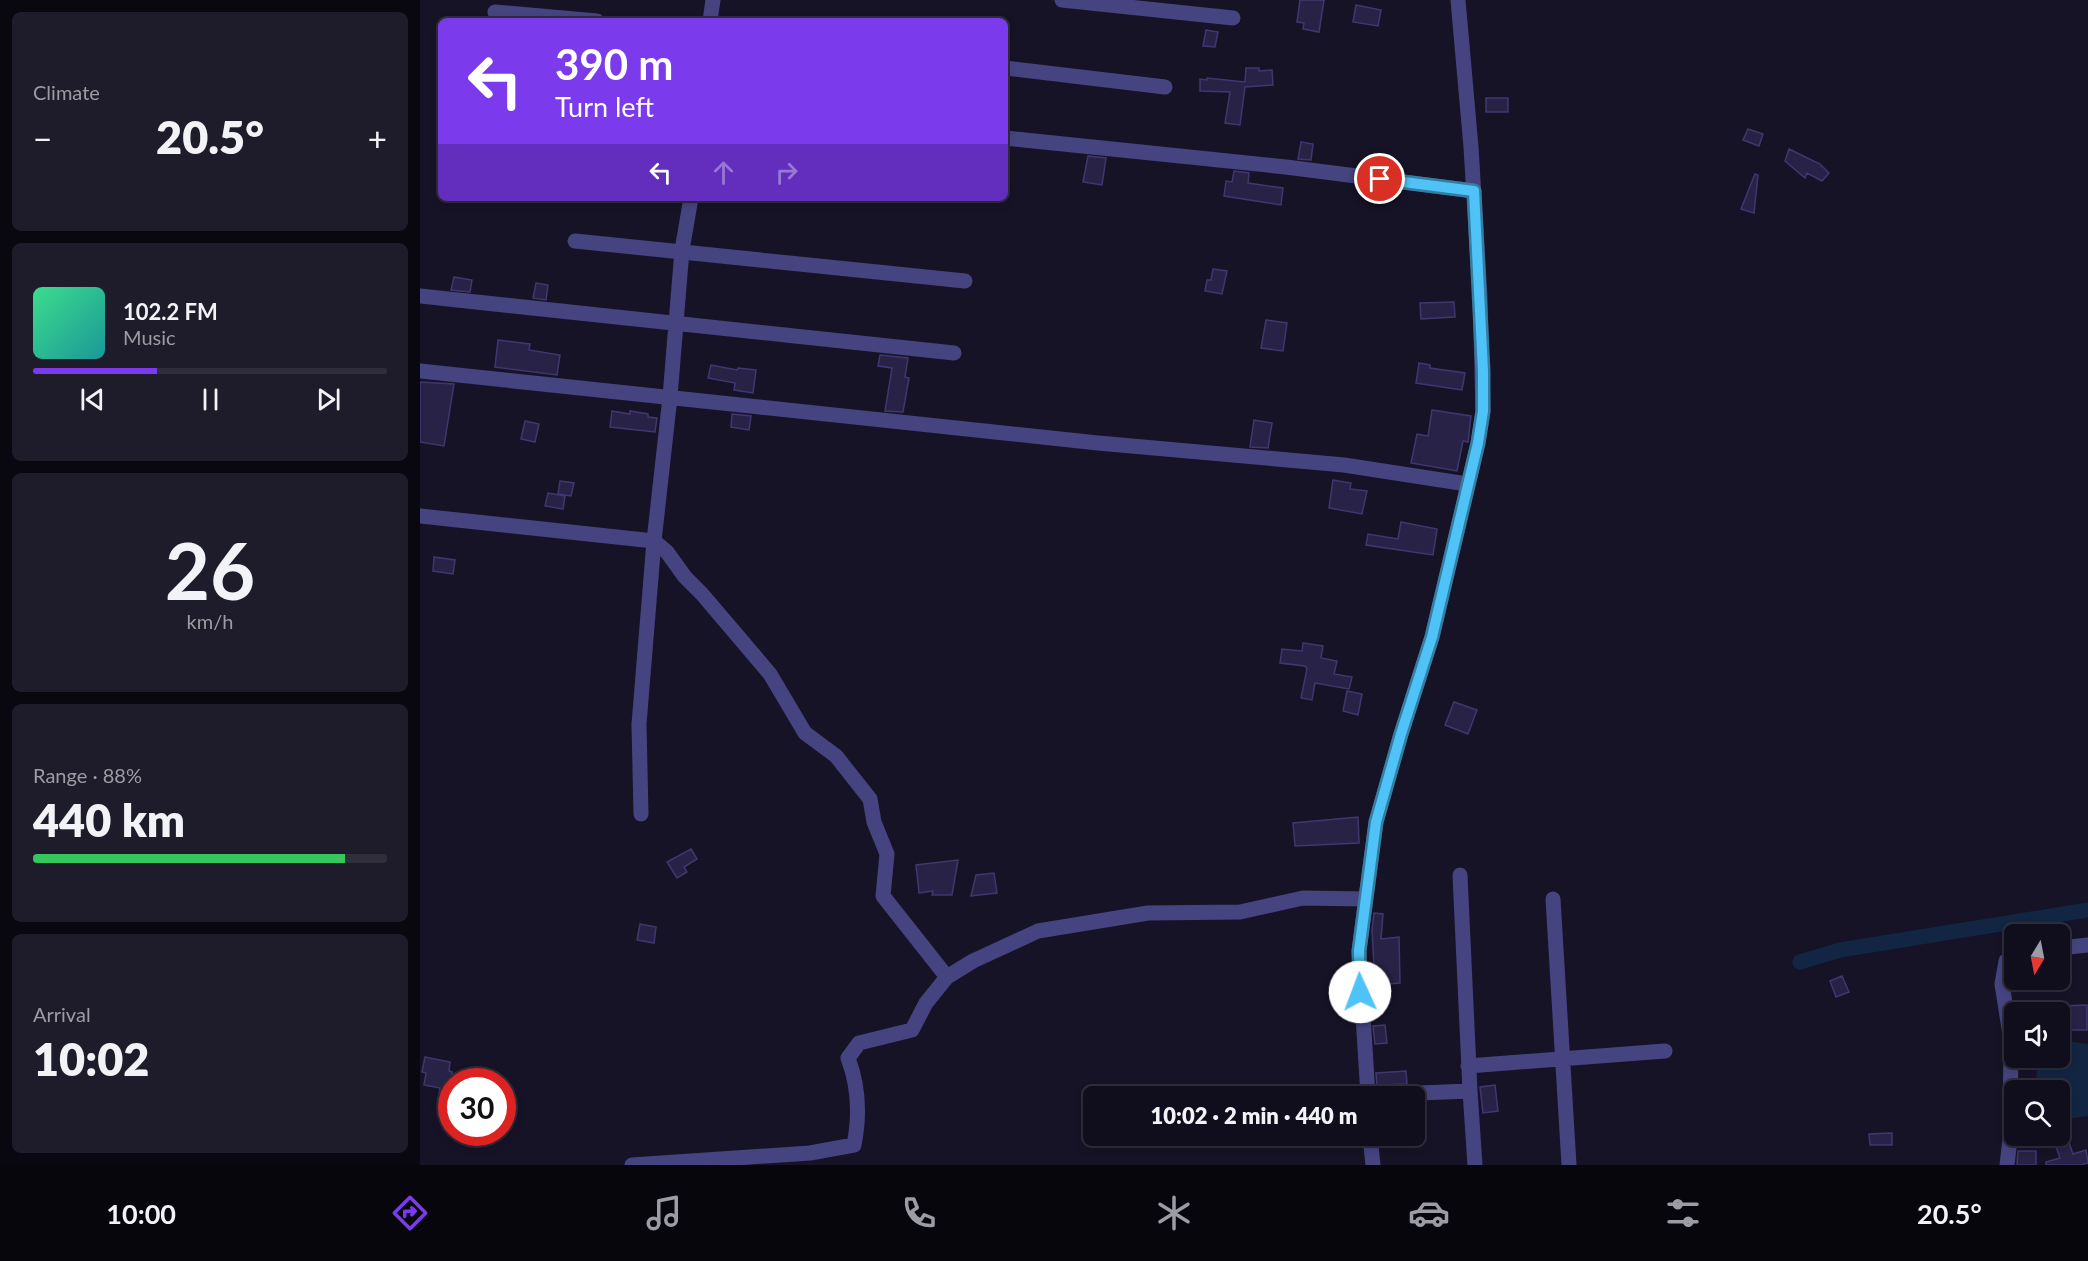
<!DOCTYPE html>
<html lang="en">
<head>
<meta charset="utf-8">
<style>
	body { margin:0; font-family:Lato,sans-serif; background:#1e1c2a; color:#f1f3f6; height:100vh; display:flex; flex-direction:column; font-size:22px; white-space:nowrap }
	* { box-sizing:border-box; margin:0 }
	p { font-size:20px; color:#9c9ca4 }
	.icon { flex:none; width:33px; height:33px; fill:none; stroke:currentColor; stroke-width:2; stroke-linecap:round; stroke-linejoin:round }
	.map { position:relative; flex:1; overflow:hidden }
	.details { display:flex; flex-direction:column; gap:12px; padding:12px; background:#090810; width:420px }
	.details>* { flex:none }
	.top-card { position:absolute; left:18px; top:18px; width:570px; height:183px; border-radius:9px; box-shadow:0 3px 9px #0003,0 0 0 2px #302e3b; background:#7c3aed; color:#fff; overflow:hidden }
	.needle { width:39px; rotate:190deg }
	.fabs { position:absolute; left:1584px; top:924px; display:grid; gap:12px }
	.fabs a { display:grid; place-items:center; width:66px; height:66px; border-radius:9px; background:#100e1d; box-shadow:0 3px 9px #0003,0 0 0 2px #302e3b; font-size:30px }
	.speed { position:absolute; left:18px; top:1068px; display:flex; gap:12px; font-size:30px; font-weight:700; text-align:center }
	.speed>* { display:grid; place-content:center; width:78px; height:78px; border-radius:50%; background:#100e1d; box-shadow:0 3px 9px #0003,0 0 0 2px #302e3b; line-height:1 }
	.speed .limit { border:9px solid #d22; background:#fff; color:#111 }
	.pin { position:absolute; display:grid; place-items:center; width:51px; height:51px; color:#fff; margin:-26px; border:3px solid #fff; border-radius:50%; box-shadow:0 2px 6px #0007 }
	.me { position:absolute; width:66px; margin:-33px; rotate:358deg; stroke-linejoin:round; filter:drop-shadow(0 0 4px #0008) }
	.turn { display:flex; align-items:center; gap:21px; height:126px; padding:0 18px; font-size:27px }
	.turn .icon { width:78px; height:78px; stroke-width:2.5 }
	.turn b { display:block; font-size:42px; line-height:51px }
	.lanes { display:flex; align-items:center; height:57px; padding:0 18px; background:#0003; justify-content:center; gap:30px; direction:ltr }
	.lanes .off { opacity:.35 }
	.big { font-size:45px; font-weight:800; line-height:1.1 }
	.details .card { flex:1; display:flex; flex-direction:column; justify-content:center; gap:9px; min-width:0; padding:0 21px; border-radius:9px; background:#1e1c2a }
	.details .dial { align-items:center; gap:0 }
	.dial b { font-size:78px; line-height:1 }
	.song { display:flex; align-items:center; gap:18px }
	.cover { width:72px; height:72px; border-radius:9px; background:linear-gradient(135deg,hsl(150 70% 55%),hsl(180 70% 35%)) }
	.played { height:6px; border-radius:3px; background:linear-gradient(90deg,#7c3aed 35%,#302e3b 35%) }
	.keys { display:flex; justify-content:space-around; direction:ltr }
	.heat { display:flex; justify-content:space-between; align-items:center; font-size:33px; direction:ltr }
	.charge { height:9px; border-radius:4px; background:linear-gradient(90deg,#34c759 88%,#302e3b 0) }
	.trip { position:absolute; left:663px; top:1086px; width:342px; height:60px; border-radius:9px; background:#100e1d; box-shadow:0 3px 9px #0003,0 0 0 2px #302e3b; font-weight:800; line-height:60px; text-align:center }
	.dock { display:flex; height:96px; justify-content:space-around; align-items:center; background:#06060c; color:#9c9ca4 }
	.dock .icon { width:42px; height:42px }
	.dock .on { color:#7c3aed }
	.dock b { font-size:27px; color:#f1f3f6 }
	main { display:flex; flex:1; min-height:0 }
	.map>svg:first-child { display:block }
	.water { fill:#122542 }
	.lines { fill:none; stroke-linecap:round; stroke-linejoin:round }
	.canal { stroke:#122542; stroke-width:15 }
	.building { fill:#282246; stroke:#40376f; stroke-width:1.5 }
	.minor { stroke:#454480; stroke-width:15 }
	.route-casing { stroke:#337fa1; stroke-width:15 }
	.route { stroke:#4fc3f7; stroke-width:10 }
</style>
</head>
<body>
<main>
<section class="details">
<div class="card"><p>Climate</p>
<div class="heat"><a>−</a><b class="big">20.5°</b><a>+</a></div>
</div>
<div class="card">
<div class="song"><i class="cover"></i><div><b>102.2 FM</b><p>Music</p></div></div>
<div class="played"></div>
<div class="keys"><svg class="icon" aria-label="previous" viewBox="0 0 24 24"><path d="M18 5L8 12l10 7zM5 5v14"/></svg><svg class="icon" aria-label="pause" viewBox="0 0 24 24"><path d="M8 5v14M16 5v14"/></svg><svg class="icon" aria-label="next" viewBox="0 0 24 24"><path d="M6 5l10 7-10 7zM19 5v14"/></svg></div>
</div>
<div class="card dial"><b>26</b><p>km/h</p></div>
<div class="card"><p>Range · 88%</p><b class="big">440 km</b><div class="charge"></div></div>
<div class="card"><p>Arrival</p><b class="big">10:02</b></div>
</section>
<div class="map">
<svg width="1668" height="1165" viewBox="0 0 1668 1165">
	<rect width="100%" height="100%" fill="#161327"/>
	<!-- water -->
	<path class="water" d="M1640 1040 1668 1044V1116L1640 1120V1090H1616L1617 1058H1640Z"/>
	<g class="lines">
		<!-- canal -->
		<path class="canal" d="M1380 962 1420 950 1668 910"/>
	</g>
	<!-- building -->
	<path class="building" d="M880 0H904L899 32 883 29 884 23 877 22Z
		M936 5 961 10 958 26 933 22Z
		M786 30 798 32 795 47 783 46Z
		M826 68H839V71L852 70 853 85 825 87 820 125 805 123 810 92 780 91V79L787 80V78L825 82Z
		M1066 98H1088V112H1066Z
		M1328 129 1343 134 1339 146 1323 140Z
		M881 142 893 144 891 160 878 159Z
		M1369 149 1400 164 1409 173 1402 181 1387 173 1385 178 1365 161Z
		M668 156 686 158 682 185 663 182Z
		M814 171 829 173 828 183 863 188 861 205 804 196 806 181 812 182Z
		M1335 174 1338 175 1334 213 1321 209Z
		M793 269 807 271 802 294 785 291 787 280H791Z
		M34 277 52 280 50 292 31 290Z
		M116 283 128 285 126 300 113 298Z
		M1034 302 1035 317 1001 319 1000 303Z
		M846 320 867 323 863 351 841 348Z
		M78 340 110 344 109 350 140 355 137 375 75 367Z
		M460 355 488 358 485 377 489 378 483 412 465 411 472 368 458 366Z
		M999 363 1010 365V368L1045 373 1042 390 996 383Z
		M291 365 317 370 318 368 336 370 333 393 314 390 315 383 288 378Z
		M0 382 34 384 24 446 0 442Z
		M1012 410 1051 416 1048 442 1043 441 1037 471 991 463 997 434 1008 436Z
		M192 411 210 414V411L228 414V417L237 418 235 432 190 427Z
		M312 414 331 416 329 430 311 427Z
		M834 420 852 423 848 448 830 447Z
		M105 421 119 424 115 442 101 439Z
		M913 480 931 483 930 489 947 491 942 514 909 508Z
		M140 481 154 483 151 496 138 494Z
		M128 493 145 496 143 509 125 506Z
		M981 522 1017 529 1013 555 946 545 948 534 978 539Z
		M14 557 35 560 33 574 13 571Z
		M883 643 903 646 901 658 917 661 914 674 932 677 929 689 895 683 892 700 881 698 887 669 885 666 860 663 862 649 882 651Z
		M927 691 942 694 938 715 923 711Z
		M1034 702 1057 710 1048 734 1025 725Z
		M938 817 939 843 875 846 873 823Z
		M271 849 277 859 264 867 267 872 257 878 247 862Z
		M538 860 532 895H512L513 891 499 893 496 865Z
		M574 873 577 893 551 896 556 875Z
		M954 913 963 914 961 939 979 937 980 983 955 985 952 930Z
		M220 924 236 927 234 943 217 940Z
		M1422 976 1429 992 1416 997 1410 981Z
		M1667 1005V1030H1641L1640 1006Z
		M965 1025 967 1043 955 1044 953 1026Z
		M5 1057 30 1062 29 1071 32 1072V1101L18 1099 20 1088 4 1085 6 1073 2 1072Z
		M986 1071 987 1084 957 1085 956 1073Z
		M1075 1085 1078 1111 1063 1113 1060 1087Z
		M1472 1133V1145H1450L1449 1134Z
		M1648 1140 1653 1154 1666 1150 1668 1163 1660 1165H1626V1162L1640 1158 1635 1144Z
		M1598 1151H1616V1165H1597Z"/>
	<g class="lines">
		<!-- minor -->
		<path class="minor" d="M642 0 813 18
			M75 12 177 21
			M290 21 293 0
			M585 68 745 87
			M585 138 866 167 1054 191
			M155 241 545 281
			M0 296 534 353
			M0 371 678 443 924 465 1047 484
			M0 516 234 541 247 552 265 577 282 594 350 674 385 733 416 756 450 799 454 822 467 854 463 896 527 977
			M221 814 219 724 234 541 250 397 262 250 271 198
			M1133 899 1149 1165
			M1640 948 1668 945
			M1048 1066 1245 1051
			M1050 1091 1055 1165
			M948 1095 1050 1091 1040 875
			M948 1096 939 951 956 822 981 734 1012 637 1058 443 1063 411 1060 296 1051 147 1038 0
			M950 1136 953 1165
			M212 1165 390 1153 434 1145C440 1115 439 1087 428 1058L439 1043 492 1030 506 1003 527 977 553 961 618 931 728 913 820 912 883 898 946 899
			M1587 1165 1590 1139 1591 1041 1582 984 1586 961 1594 953"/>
	</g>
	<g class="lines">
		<!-- route casing -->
		<g class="route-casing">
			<path id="route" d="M940 992 939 951 956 822 981 734 1012 637 1058 443 1063 411V371L1054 191 960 179"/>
		</g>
		<!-- route -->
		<use href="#route" class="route"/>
	</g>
</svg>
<div class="fabs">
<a><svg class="needle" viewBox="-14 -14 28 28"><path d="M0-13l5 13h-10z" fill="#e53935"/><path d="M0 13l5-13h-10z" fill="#9c9ca4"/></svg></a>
<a><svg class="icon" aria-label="sound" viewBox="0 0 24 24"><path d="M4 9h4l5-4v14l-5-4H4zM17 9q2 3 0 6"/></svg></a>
<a><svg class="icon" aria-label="search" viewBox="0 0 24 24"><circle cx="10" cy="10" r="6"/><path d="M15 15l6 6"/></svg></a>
</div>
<div class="speed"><div class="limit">30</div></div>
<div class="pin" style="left:960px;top:179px;background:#d93025"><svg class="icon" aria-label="arrive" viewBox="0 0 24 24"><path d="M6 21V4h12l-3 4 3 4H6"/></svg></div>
<svg class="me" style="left:940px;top:992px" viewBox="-20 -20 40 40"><circle r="19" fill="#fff"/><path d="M0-13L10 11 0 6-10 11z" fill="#4fc3f7"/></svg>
<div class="trip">10:02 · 2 min · 440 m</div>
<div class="top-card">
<div class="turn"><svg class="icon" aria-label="left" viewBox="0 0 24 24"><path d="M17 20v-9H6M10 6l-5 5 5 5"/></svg><div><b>390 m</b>Turn left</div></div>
<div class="lanes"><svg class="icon" aria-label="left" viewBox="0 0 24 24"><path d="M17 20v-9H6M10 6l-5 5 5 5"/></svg><svg class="icon off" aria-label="ahead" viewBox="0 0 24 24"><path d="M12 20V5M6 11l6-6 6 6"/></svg><svg class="icon off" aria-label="right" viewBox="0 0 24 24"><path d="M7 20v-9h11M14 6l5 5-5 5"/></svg></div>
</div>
</div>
</main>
<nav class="dock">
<b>10:00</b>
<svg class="icon on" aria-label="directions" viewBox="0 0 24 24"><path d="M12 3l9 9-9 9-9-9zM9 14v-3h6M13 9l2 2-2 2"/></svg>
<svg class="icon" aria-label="music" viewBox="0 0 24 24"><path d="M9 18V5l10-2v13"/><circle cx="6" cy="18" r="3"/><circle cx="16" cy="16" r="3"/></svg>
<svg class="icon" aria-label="phone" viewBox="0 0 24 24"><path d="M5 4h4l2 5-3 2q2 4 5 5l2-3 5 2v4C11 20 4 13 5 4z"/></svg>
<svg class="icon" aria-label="climate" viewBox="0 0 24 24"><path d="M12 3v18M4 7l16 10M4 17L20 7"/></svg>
<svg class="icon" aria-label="car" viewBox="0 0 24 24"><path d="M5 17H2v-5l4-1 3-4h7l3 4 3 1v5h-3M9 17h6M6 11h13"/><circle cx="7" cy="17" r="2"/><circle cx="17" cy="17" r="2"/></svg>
<svg class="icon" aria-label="filters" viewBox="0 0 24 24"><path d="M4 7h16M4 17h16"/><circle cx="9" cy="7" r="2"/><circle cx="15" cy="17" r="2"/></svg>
<b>20.5°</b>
</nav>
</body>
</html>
